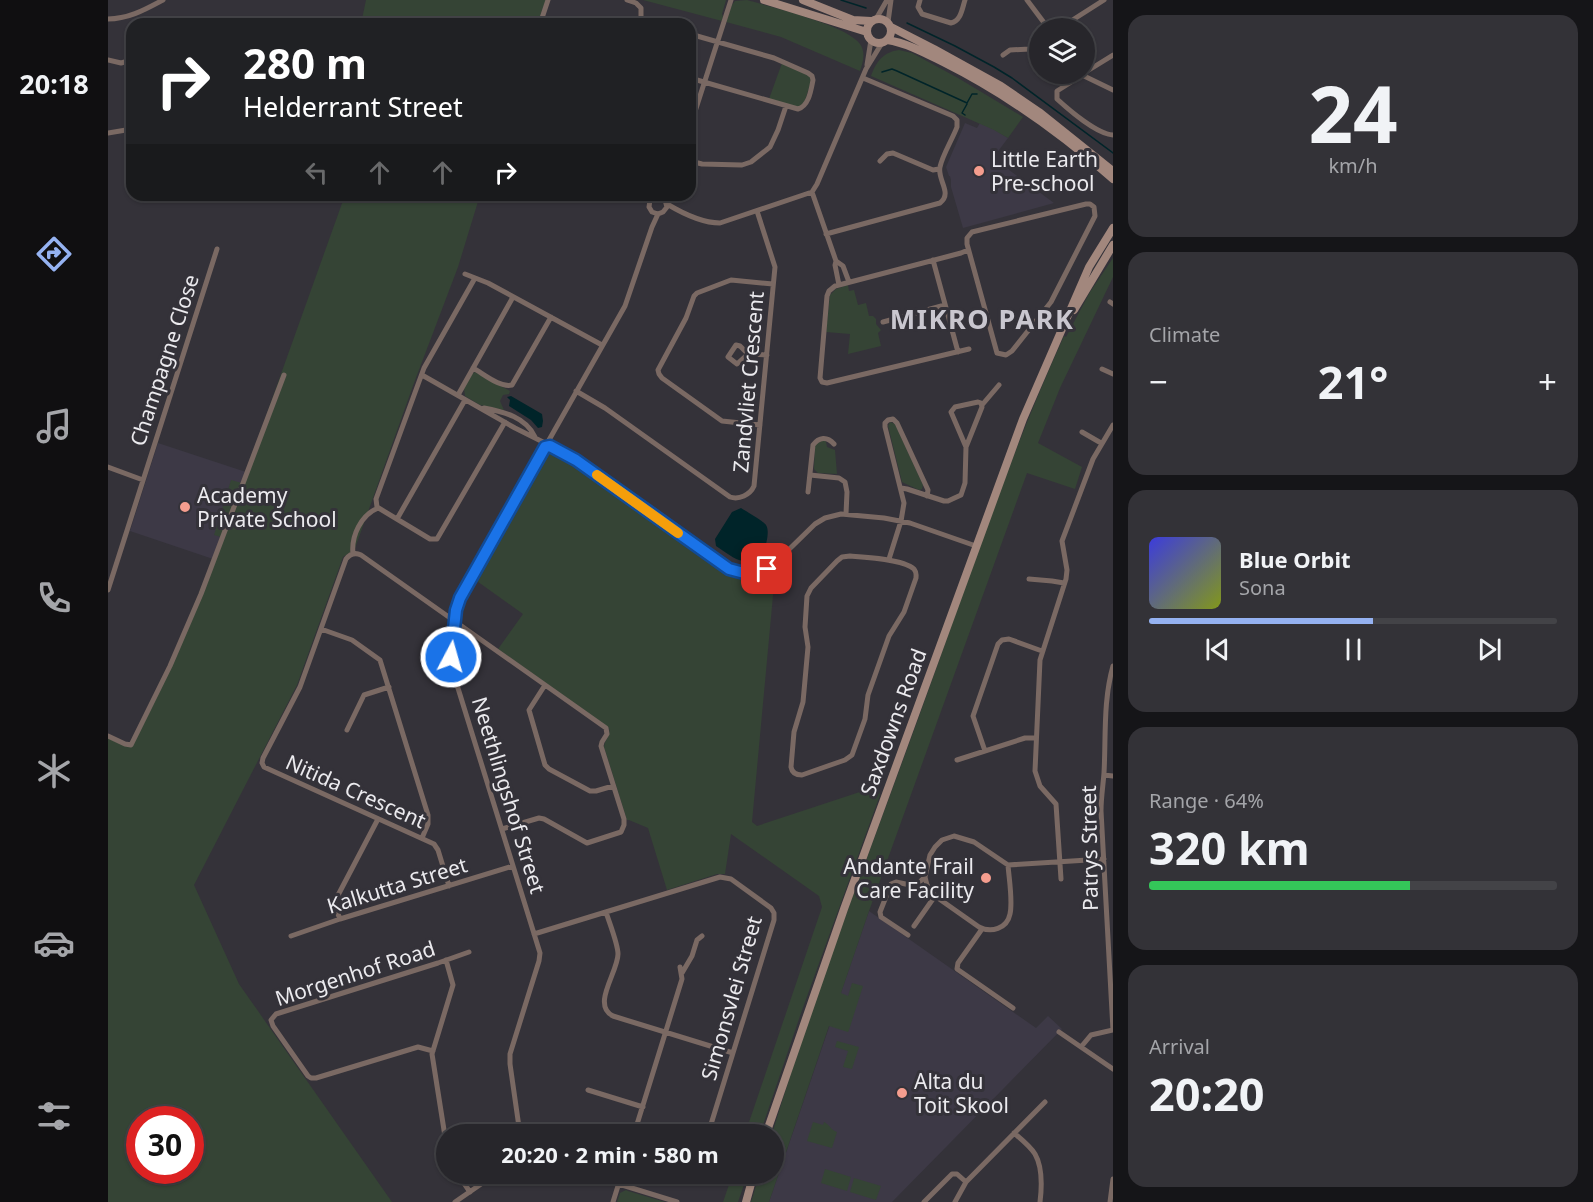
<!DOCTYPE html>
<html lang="en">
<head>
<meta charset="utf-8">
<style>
	body { margin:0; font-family:"Noto Sans",sans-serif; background:#333237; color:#f1f3f6; height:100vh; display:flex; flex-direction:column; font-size:22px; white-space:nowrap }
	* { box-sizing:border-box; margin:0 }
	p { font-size:20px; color:#a4a5a9 }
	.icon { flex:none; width:33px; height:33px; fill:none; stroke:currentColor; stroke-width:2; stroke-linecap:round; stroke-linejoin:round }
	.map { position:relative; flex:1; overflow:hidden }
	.drawer { display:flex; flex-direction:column; gap:15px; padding:15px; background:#151518; width:480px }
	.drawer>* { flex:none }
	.banner { position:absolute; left:18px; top:18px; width:570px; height:183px; border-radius:18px; box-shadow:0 2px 4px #0004,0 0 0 2px #434347; background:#202124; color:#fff; overflow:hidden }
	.buttons { position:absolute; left:921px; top:18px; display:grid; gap:12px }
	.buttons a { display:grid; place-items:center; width:66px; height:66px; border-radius:50%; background:#27262b; box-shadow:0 2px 4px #0004,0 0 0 2px #434347; font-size:30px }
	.speed { position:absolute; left:18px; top:1106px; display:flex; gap:12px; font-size:30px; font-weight:700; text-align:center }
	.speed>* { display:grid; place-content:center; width:78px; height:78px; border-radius:50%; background:#27262b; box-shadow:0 2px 4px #0004,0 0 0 2px #434347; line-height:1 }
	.speed .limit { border:9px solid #d22; background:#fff; color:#111 }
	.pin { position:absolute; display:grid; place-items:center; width:51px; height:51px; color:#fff; margin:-26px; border-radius:12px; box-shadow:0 3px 9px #0006 }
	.me { position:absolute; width:66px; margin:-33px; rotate:6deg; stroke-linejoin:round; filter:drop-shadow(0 0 4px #0008) }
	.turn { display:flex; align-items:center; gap:21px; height:126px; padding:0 18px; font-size:27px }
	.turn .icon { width:78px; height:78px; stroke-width:2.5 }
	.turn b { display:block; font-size:42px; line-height:51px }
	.lanes { display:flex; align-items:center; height:57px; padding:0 18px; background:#0003; justify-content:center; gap:30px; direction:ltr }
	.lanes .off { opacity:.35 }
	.big { font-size:45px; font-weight:700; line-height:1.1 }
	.drawer .card { flex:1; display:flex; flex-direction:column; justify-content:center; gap:9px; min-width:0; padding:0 21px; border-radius:18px; background:#333237 }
	.drawer .dial { align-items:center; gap:0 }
	.dial b { font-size:78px; line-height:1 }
	.song { display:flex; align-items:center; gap:18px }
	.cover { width:72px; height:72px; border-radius:9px; background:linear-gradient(135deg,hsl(240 70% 55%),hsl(70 70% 35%)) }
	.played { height:6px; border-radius:3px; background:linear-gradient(90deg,#95b2f1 55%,#434347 55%) }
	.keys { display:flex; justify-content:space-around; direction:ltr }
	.heat { display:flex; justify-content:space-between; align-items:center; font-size:33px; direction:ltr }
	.charge { height:9px; border-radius:4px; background:linear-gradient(90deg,#34c759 64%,#434347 0) }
	.trip { position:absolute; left:328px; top:1124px; width:348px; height:60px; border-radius:30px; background:#27262b; box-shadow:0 2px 4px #0004,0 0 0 2px #434347; font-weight:700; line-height:60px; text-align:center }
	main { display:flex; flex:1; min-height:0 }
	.tabs { display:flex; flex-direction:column; width:108px; justify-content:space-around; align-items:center; background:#100f11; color:#a4a5a9 }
	.tabs .icon { width:42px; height:42px }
	.tabs .on { color:#95b2f1 }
	.tabs b { font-size:27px; color:#f1f3f6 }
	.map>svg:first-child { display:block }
	.built { fill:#3d3946 }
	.green { fill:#354435; fill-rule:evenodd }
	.water { fill:#002429 }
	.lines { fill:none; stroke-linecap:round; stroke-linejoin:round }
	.stream { stroke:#002429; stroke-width:1.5 }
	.street { stroke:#7a6963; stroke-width:5 }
	.secondary { stroke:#a2877d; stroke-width:8 }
	.route-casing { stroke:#114b97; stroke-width:15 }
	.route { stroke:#1a73e8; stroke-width:10 }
	.slow { stroke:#f59e0b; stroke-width:10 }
	.poi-dot { fill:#f59d8e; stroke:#343239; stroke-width:2 }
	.labels { text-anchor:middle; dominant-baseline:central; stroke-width:6; stroke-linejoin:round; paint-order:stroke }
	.poi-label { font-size:21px; fill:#ebeaee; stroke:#343239; text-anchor:start }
	.street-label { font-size:21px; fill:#ebeaee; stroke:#343239 }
	.district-label { font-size:27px; font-weight:bold; letter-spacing:1.5px; fill:#c9c7cf; stroke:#343239 }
</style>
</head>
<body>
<main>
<nav class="tabs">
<b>20:18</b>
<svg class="icon on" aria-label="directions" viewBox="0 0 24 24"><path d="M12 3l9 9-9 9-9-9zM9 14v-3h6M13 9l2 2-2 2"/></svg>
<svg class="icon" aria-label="music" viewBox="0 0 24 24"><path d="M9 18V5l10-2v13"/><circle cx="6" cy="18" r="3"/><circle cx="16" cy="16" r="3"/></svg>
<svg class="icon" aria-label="phone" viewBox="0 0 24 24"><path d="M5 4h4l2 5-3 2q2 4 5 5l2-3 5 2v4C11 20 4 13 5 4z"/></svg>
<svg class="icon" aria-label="climate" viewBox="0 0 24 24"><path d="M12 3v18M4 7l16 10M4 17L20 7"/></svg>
<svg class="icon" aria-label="car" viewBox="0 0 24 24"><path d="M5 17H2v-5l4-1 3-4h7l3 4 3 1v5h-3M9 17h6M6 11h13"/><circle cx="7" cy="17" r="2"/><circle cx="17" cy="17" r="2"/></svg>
<svg class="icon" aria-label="filters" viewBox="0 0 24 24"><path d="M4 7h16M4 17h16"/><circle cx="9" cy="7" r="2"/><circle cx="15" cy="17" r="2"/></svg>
</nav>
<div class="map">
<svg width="1005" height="1202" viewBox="0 0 1005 1202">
	<rect width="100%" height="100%" fill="#343239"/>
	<!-- built -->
	<path class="built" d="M857 123 869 128 872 123 885 129 900 138 885 158 946 203 855 228 843 187V180L842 176H841L838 167Z
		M50 443 138 472 105 559 22 531Z
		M761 911 928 1028 940 1016 954 1029 784 1202H661Z"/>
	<!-- green -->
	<path class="green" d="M258 0H438L429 24H253Z
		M535 0H618L614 14 615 17 614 21Z
		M639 0C663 7 739 25 752 44 758 53 755 62 752 71L673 37 618 22 624 5 627 1Z
		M791 50 804 53 850 78 915 117 900 138 886 130 763 76C768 62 775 52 791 50Z
		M674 63 700 75 703 78V81L696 104 690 107 661 99Z
		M237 195H372L350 267 306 383 246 551 241 553 235 557 189 685 86 885 131 984 284 1202H0V734L22 744C58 677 86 607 113 537L106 535 123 480 134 483ZM32 1119H82V1170H32Z
		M1005 258V277L952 388 930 443 974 467 967 489 919 473 761 911 733 993 740 996 744 983 755 986 741 1030 740 1032 721 1026 661 1202H643L652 1173H666V1134H664C706 995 759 859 809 722 856 593 899 461 956 336L958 337 982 292Z
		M740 285 741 291 746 290 750 305 758 303 761 316H765L768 319V324L773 330 770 333 773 346 740 354 742 334 718 332 722 295 728 289Z
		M367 372 402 391 401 394 395 395 392 401 396 410 372 405 357 396 356 388 364 374Z
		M782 422 787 424 815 485 814 489 811 490 794 482 780 426Z
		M716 440 718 442 719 447 727 450 729 474 710 473 706 469 707 444Z
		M444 452 464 461 620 572C635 578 651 576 666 570L667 574 644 822 649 826 770 786 772 795 693 1013 652 1134H637L714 907 711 896 623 834 617 874H609L559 890 540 828 521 820H519L496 747C497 739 503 736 501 728L390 649 415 614 366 579 433 459 439 453Z
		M729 1041 751 1047 744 1069 735 1067 740 1051 727 1047Z
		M705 1122 715 1125 716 1122C721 1124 724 1131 729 1132L724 1148 699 1141Z
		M717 1169 743 1177 739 1191 713 1183Z
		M625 1173H640L630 1202H615Z
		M746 1178 773 1186 768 1200 742 1192Z
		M518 1190 520 1191 557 1202H509L512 1193Z"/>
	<!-- water -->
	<path class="water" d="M403 396 434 414 435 421 434 427 430 428 423 420 401 406 402 400 399 397Z
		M633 508C639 512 654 520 658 525 663 532 656 553 652 560 629 564 627 558 608 546L607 539 624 512Z"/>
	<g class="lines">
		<!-- stream -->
		<path class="stream" d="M733 0 758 8
			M799 23 847 46 886 67 904 78 1005 153
			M774 72 784 69 789 71 859 103 864 94H869
			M857 115 854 113 859 104"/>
		<!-- street -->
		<path class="street" d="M519 0 528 3 533 8V24
			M812 0 810 7 814 14 843 23C853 21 854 9 857 0
			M919 0 940 28
			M0 19C21 19 38 9 55 0
			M768 19 779 0
			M780 22 783 0
			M432 24 440 0
			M952 28 996 0
			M582 34 666 58 700 73 704 76 705 80C703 90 701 106 690 109L582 78
			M895 55 902 50 922 49 932 42
			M0 60 13 63 24 60
			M759 65 763 40
			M976 73 1005 55
			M976 74 949 91V99C961 110 989 134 1005 135
			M974 75 1005 90
			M582 127 623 0
			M0 133 24 129
			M582 161 594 164 634 165 643 162 662 147 670 130 678 106
			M772 161 779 154 785 153 825 170 831 169
			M704 192 728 261 727 265 731 285
			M559 204C574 213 594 223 612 223L704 192 709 184 758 69 774 43
			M978 204H982L986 207 987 216 943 302 904 351 898 355 889 353 859 244V238L864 232Z
			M718 234 832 203C845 193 829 180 832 167 834 156 845 138 849 127V120L845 116 755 78
			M860 250 853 253 727 286 721 291 719 296 712 378 714 382 719 383 861 349
			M825 260 850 352
			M728 261 735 266 741 282
			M357 274 380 283 494 345
			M367 278 316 368 268 499 269 507 322 539H329L397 422
			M1002 302 1005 304
			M775 322 837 305
			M640 354 632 346 628 345 620 357 629 364 640 354 659 355
			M365 368C376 374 392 388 404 385L443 317
			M994 369 1005 374
			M314 375 407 428 435 442
			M468 391 497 408 622 497C631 500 642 495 646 486L667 267 649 211
			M350 395 405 297
			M874 405 891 385
			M376 408C396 412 418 417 427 437
			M652 425 614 421 554 378 551 374 550 370 578 318 586 296 589 293 623 280 665 284
			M974 432 993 443
			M441 440 517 306 544 227 550 214 555 212 559 207 557 200 550 196 542 200 541 207 544 212 550 214
			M442 445 468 460 618 567 626 571 636 573 655 570 662 568 707 524 717 518 733 514 776 518 802 523 868 546
			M0 467 35 480
			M702 475 731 478 737 482 739 492 738 514
			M793 488 799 489 836 501H840L853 495 857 483 858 447 843 412 847 407 870 402 873 403 874 407 858 447
			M700 492 705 445C711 437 719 436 726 444
			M289 519 357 400
			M245 554C243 536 253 515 270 508
			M742 556C757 557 795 559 806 569 809 573 808 574 808 578L796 612 781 636 760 695 757 719 744 755 737 760 694 775C688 775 684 773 683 767L686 732 695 702 700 647 697 627 699 596 703 588 729 561 734 557Z
			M781 559 793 521 796 503 777 427V423L780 420 785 419 789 423 820 490 819 496
			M921 579 944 581 956 583
			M0 590 109 249
			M213 629 244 640 272 660 320 815V824L314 838
			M437 685 421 710 437 765 441 769 482 791H488L505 786
			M239 730 256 695 281 687
			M0 736 17 744 23 745 62 666 93 594 176 375
			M877 751 865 716 890 644 894 640 901 639 934 651
			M849 760 917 738H928
			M996 775 1005 776
			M900 865C901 879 905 901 902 914 899 929 883 933 871 927L827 896 819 885 817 877 822 855 827 847 834 840 846 836 866 842 900 865 996 859
			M953 879 948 804 932 786 927 771 932 660 958 579 959 570 954 541 985 459 1005 425
			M341 886 330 850 326 844 156 767 154 763 155 758 192 687 238 559C242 554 247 552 253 555L498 728 499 734 494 742 493 746 516 819V825L513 832 479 843 436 819 431 818 394 829
			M498 912C501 922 510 944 510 954 510 972 483 1005 505 1016L625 1053
			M232 919 226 904 228 899 270 819
			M806 926 827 896
			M874 929 850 963 849 969 905 1008
			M426 934 612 877 623 879 663 908 666 913V920L600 1134
			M800 935 773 917 772 912 783 884 788 882 807 886 817 877
			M183 936 232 919 405 866
			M338 960 345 985 324 1054 339 1149
			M574 973 584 956 589 940 594 936
			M1005 1030 993 811C993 798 995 786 996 773 998 737 995 701 1005 666
			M951 1032 1005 1069
			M973 1047 983 1035 1005 1030
			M325 1051 310 1047 208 1078H203L200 1076 165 1026 163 1020 168 1014 330 963 361 952
			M480 1090 535 1107
			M906 1133C913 1139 922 1146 927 1154 935 1168 934 1186 932 1202
			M412 1134 402 1064V1054L431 961 432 953 345 672C341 655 345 614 352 598L437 447
			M526 1134 574 979 572 967
			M349 1173 362 1192
			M475 1173 569 1202
			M347 1202 389 1173
			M505 1202 514 1173
			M816 1202 844 1174H849L858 1182
			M847 1202 858 1182 937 1102
			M1002 1202 1005 1179"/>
		<!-- secondary -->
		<path class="secondary" d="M656 0 759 32
			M695 0 745 20 763 21
			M759 31a12 12 0 1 1 24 0a12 12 0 1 1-24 0Z
			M783 27 826 49 893 86 931 112 1005 171
			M779 40C799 43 817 53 835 62 897 93 953 133 1005 179
			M966 310 1005 245
			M658 1134 736 909 915 419 981 267 1005 228
			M638 1202 646 1173"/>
	</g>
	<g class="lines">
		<!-- route casing -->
		<g class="route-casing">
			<path id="route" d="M343 657 348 610 352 598 437 447 442 446 468 460 621 569 636 573 659 569"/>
		</g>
		<!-- route -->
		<use href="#route" class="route"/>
		<!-- slow -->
		<path class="slow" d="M489 475 570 533"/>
	</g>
	<!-- markers -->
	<g class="poi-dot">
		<circle cx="871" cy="171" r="6"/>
		<circle cx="77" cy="507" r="6"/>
		<circle cx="878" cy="878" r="6"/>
		<circle cx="794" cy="1093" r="6"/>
	</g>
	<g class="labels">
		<!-- poi labels -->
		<g class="poi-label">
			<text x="883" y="159">Little Earth<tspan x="883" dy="24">Pre-school</tspan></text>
			<text x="89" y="495">Academy<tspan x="89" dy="24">Private School</tspan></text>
			<text x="866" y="866" text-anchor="end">Andante Frail<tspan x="866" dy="24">Care Facility</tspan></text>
			<text x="806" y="1081">Alta du<tspan x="806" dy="24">Toit Skool</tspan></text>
		</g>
		<!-- street labels -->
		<g class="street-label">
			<text transform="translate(56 360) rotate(-72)">Champagne Close</text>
			<text transform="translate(640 382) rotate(-85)">Zandvliet Crescent</text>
			<text transform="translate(785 722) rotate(-70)">Saxdowns Road</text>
			<text transform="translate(248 791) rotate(24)">Nitida Crescent</text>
			<text transform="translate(401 795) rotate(73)">Neethlingshof Street</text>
			<text transform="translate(981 848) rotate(-91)">Patrys Street</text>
			<text transform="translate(289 885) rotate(-17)">Kalkutta Street</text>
			<text transform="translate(247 973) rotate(-18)">Morgenhof Road</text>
			<text transform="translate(623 998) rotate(-74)">Simonsvlei Street</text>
		</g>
		<!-- district labels -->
		<g class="district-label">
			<text x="874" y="318">MIKRO PARK</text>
		</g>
	</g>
</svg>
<div class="buttons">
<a><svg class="icon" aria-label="layers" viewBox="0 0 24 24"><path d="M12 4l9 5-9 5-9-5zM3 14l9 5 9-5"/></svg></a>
</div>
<div class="speed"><div class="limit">30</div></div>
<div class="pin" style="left:659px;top:569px;background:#d93025"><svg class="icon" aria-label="arrive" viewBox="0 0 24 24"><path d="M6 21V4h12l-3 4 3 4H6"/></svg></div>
<svg class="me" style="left:343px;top:657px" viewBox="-20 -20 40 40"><circle r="17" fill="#1a73e8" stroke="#fff" stroke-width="3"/><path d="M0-11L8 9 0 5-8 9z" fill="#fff"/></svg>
<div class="trip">20:20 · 2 min · 580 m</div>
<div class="banner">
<div class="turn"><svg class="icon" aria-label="right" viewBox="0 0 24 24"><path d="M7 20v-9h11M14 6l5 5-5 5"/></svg><div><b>280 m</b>Helderrant Street</div></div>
<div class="lanes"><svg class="icon off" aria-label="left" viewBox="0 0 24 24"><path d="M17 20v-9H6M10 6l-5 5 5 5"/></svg><svg class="icon off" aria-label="ahead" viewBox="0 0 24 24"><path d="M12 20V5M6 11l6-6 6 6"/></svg><svg class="icon off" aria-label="ahead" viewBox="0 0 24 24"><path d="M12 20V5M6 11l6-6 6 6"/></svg><svg class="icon" aria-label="right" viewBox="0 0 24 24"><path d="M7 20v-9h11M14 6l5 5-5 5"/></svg></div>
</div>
</div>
<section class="drawer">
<div class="card dial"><b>24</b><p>km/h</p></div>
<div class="card"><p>Climate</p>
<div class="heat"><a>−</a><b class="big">21°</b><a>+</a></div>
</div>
<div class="card">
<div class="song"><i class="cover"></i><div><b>Blue Orbit</b><p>Sona</p></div></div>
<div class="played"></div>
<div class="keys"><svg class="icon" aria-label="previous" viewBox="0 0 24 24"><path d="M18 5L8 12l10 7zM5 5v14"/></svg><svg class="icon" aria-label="pause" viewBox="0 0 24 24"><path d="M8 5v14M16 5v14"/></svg><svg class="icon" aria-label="next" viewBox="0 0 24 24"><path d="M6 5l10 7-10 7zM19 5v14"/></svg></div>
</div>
<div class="card"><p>Range · 64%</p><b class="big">320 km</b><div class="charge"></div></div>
<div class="card"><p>Arrival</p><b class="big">20:20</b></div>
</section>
</main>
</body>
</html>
